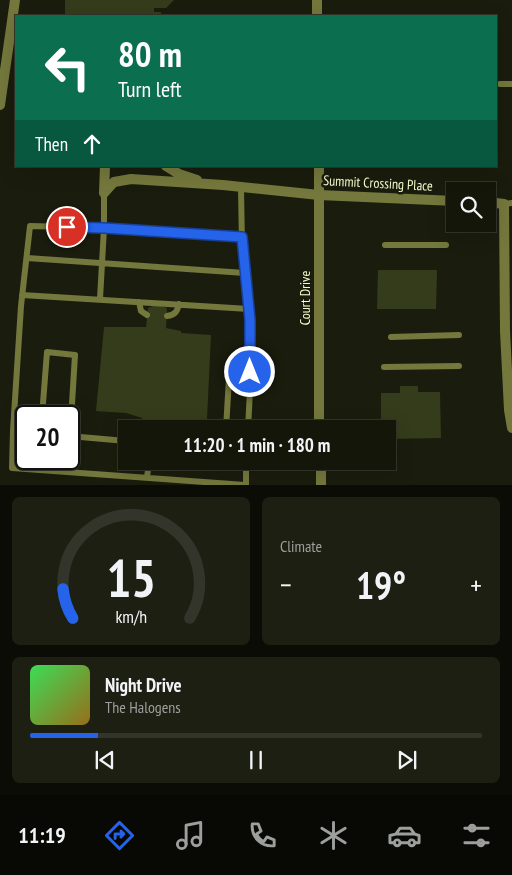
<!DOCTYPE html>
<html lang="en">
<head>
<meta charset="utf-8">
<style>
	body { margin:0; font-family:"PT Sans Narrow",sans-serif; background:#1d1f13; color:#f1f3f6; height:100vh; display:flex; flex-direction:column; font-size:19px; white-space:nowrap }
	* { box-sizing:border-box; margin:0 }
	p { font-size:16px; color:#9d9f9c }
	.icon { flex:none; width:28px; height:28px; fill:none; stroke:currentColor; stroke-width:2; stroke-linecap:round; stroke-linejoin:round }
	.map { position:relative; height:485px; overflow:hidden }
	.drawer { display:flex; flex-direction:column; gap:12px; padding:12px; background:#0b0c06; flex:1 }
	.drawer>* { flex:none }
	.guide { position:absolute; left:15px; top:15px; width:482px; height:152px; border-radius:0px; box-shadow:0 5px 20px #0002,0 0 0 1px #33352b; background:#0b6e4f; color:#fff; overflow:hidden }
	.buttons { position:absolute; left:446px; top:182px; display:grid; gap:10px }
	.buttons a { display:grid; place-items:center; width:50px; height:50px; border-radius:0px; background:#14160a; box-shadow:0 5px 20px #0002,0 0 0 1px #33352b; font-size:25px }
	.speed { position:absolute; left:15px; top:405px; display:flex; gap:10px; font-size:25px; font-weight:700; text-align:center }
	.speed>* { display:grid; place-content:center; width:65px; height:65px; border-radius:50%; background:#14160a; box-shadow:0 5px 20px #0002,0 0 0 1px #33352b; line-height:1 }
	.speed .limit { border:2px solid #111; border-radius:8px; background:#fff; color:#111 }
	.pin { position:absolute; display:grid; place-items:center; width:42px; height:42px; color:#fff; margin:-21px; border:2px solid #fff; border-radius:50%; box-shadow:0 1px 5px #0007 }
	.me { position:absolute; width:55px; margin:-28px; rotate:0deg; stroke-linejoin:round; filter:drop-shadow(0 0 4px #0008) }
	.turn { display:flex; align-items:center; gap:18px; height:105px; padding:0 20px; font-size:22px }
	.turn .icon { width:65px; height:65px; stroke-width:2.5 }
	.turn b { display:block; font-size:35px; line-height:42px }
	.then { display:flex; align-items:center; height:48px; padding:0 20px; background:#0003; gap:10px; font-size:19px }
	.big { font-size:38px; font-weight:700; line-height:1.1 }
	.drawer .card { flex:1; display:flex; flex-direction:column; justify-content:center; gap:8px; min-width:0; padding:0 18px; border-radius:8px; background:#1d1f13 }
	.drawer .dial { align-items:center; gap:0 }
	.dial svg { height:130px; overflow:visible; fill:none; stroke:#33352b; stroke-width:7; stroke-linecap:round; text-anchor:middle }
	.dial text { fill:#f1f3f6; stroke:none }
	.song { display:flex; align-items:center; gap:15px }
	.cover { width:60px; height:60px; border-radius:8px; background:linear-gradient(135deg,hsl(130 70% 55%),hsl(40 70% 35%)) }
	.played { height:5px; border-radius:2px; background:linear-gradient(90deg,#2563eb 15%,#33352b 15%) }
	.keys { display:flex; justify-content:space-around; direction:ltr }
	.heat { display:flex; justify-content:space-between; align-items:center; font-size:28px; direction:ltr }
	.drawer .tiles { flex:1; display:grid; gap:12px; grid-template-columns:1fr 1fr }
	.card:last-child { grid-column:span 2 }
	.trip { position:absolute; left:118px; top:420px; width:278px; height:50px; border-radius:0px; background:#14160a; box-shadow:0 5px 20px #0002,0 0 0 1px #33352b; font-weight:700; line-height:50px; text-align:center }
	.tab-bar { display:flex; height:80px; justify-content:space-around; align-items:center; background:#080904; color:#9d9f9c }
	.tab-bar .icon { width:35px; height:35px }
	.tab-bar .active { color:#2563eb }
	.tab-bar b { font-size:22px; color:#f1f3f6 }
	.map>svg:first-child { display:block }
	.building { fill:#353c1b }
	.lines { fill:none; stroke-linecap:round; stroke-linejoin:round }
	.service { stroke:#74783c; stroke-width:6 }
	.minor { stroke:#74783c; stroke-width:10 }
	.tertiary { stroke:#74783c; stroke-width:10 }
	.route-casing { stroke:#184099; stroke-width:12 }
	.route { stroke:#2563eb; stroke-width:9 }
	.labels { text-anchor:middle; dominant-baseline:central; stroke-width:5; stroke-linejoin:round; paint-order:stroke }
	.street-label { font-size:14px; fill:#f5fbcd; stroke:#1a1d0d }
</style>
</head>
<body>
<div class="map">
<svg width="512" height="485" viewBox="0 0 512 485">
	<rect width="100%" height="100%" fill="#1a1d0d"/>
	<!-- building -->
	<path class="building" d="M65 0H174L166 8H154V12H161V16H65Z
		M378 270H437L436 309H377Z
		M153 306H161L167 308 166 328 181 331V333L211 335 207 419H161L160 429H141L142 418 126 413 96 411 104 327H146L148 308Z
		M400 386H418V392H440L441 438 386 439V429H381V393H400Z"/>
	<g class="lines">
		<!-- service -->
		<path class="service" d="M500 84H512
			M241 188 242 247 250 320V390L248 429
			M504 204 512 203
			M385 245H446
			M27 258 245 273
			M22 295 249 309
			M100 299 104 228 242 237
			M139 302 141 311 147 315
			M167 316C175 315 177 312 179 304
			M391 337 459 335
			M384 367 459 366
			M42 416 47 352 75 355 70 436
			M226 429 230 361
			M13 431 12 468 245 485
			M26 432 13 431 21 306 30 226 104 228V193
			M69 436 126 441
			M147 478 149 461
			M246 485V461"/>
		<!-- minor -->
		<path class="minor" d="M0 105 15 0
			M166 166 179 174 197 180
			M104 193 114 182 131 179 223 185 319 195 455 201
			M104 193 105 166
			M488 202 504 204 505 331 509 410 512 428"/>
		<!-- tertiary -->
		<path class="tertiary" d="M317 0V16
			M319 166V429
			M321 461V485"/>
	</g>
	<g class="lines">
		<!-- route casing -->
		<g class="route-casing">
			<path id="route" d="M67 227 104 228 242 237 250 320V372"/>
		</g>
		<!-- route -->
		<use href="#route" class="route"/>
	</g>
	<g class="labels">
		<!-- street labels -->
		<g class="street-label">
			<text transform="translate(378 183) rotate(3)">Summit Crossing Place</text>
			<text transform="translate(305 298) rotate(-90)">Court Drive</text>
		</g>
	</g>
</svg>
<div class="buttons">
<a><svg class="icon" aria-label="search" viewBox="0 0 24 24"><circle cx="10" cy="10" r="6"/><path d="M15 15l6 6"/></svg></a>
</div>
<div class="speed"><div class="limit">20</div></div>
<div class="pin" style="left:67px;top:227px;background:#d93025"><svg class="icon" aria-label="arrive" viewBox="0 0 24 24"><path d="M6 21V4h12l-3 4 3 4H6"/></svg></div>
<svg class="me" style="left:250px;top:372px" viewBox="-20 -20 40 40"><circle r="17" fill="#2563eb" stroke="#fff" stroke-width="3"/><path d="M0-11L8 9 0 5-8 9z" fill="#fff"/></svg>
<div class="trip">11:20 · 1 min · 180 m</div>
<div class="guide">
<div class="turn"><svg class="icon" aria-label="left" viewBox="0 0 24 24"><path d="M17 20v-9H6M10 6l-5 5 5 5"/></svg><div><b>80 m</b>Turn left</div></div>
<div class="then">Then<svg class="icon" aria-label="ahead" viewBox="0 0 24 24"><path d="M12 20V5M6 11l6-6 6 6"/></svg></div>
</div>
</div>
<section class="drawer">
<div class="tiles">
<div class="card dial"><svg viewBox="0 0 100 80">
<path d="M14 69A42 42 0 1 1 86 69"/>
<path d="M14 69A42 42 0 0 1 8 51" stroke="#2563eb"/>
<text x="50" y="56" font-size="32" font-weight="700">15</text>
<text x="50" y="72" font-size="11">km/h</text>
</svg></div>
<div class="card"><p>Climate</p>
<div class="heat"><a>−</a><b class="big">19°</b><a>+</a></div>
</div>
<div class="card">
<div class="song"><i class="cover"></i><div><b>Night Drive</b><p>The Halogens</p></div></div>
<div class="played"></div>
<div class="keys"><svg class="icon" aria-label="previous" viewBox="0 0 24 24"><path d="M18 5L8 12l10 7zM5 5v14"/></svg><svg class="icon" aria-label="pause" viewBox="0 0 24 24"><path d="M8 5v14M16 5v14"/></svg><svg class="icon" aria-label="next" viewBox="0 0 24 24"><path d="M6 5l10 7-10 7zM19 5v14"/></svg></div>
</div>
</div>
</section>
<nav class="tab-bar">
<b>11:19</b>
<svg class="icon active" aria-label="directions" viewBox="0 0 24 24"><path d="M12 3l9 9-9 9-9-9zM9 14v-3h6M13 9l2 2-2 2"/></svg>
<svg class="icon" aria-label="music" viewBox="0 0 24 24"><path d="M9 18V5l10-2v13"/><circle cx="6" cy="18" r="3"/><circle cx="16" cy="16" r="3"/></svg>
<svg class="icon" aria-label="phone" viewBox="0 0 24 24"><path d="M5 4h4l2 5-3 2q2 4 5 5l2-3 5 2v4C11 20 4 13 5 4z"/></svg>
<svg class="icon" aria-label="climate" viewBox="0 0 24 24"><path d="M12 3v18M4 7l16 10M4 17L20 7"/></svg>
<svg class="icon" aria-label="car" viewBox="0 0 24 24"><path d="M5 17H2v-5l4-1 3-4h7l3 4 3 1v5h-3M9 17h6M6 11h13"/><circle cx="7" cy="17" r="2"/><circle cx="17" cy="17" r="2"/></svg>
<svg class="icon" aria-label="filters" viewBox="0 0 24 24"><path d="M4 7h16M4 17h16"/><circle cx="9" cy="7" r="2"/><circle cx="15" cy="17" r="2"/></svg>
</nav>
</body>
</html>
